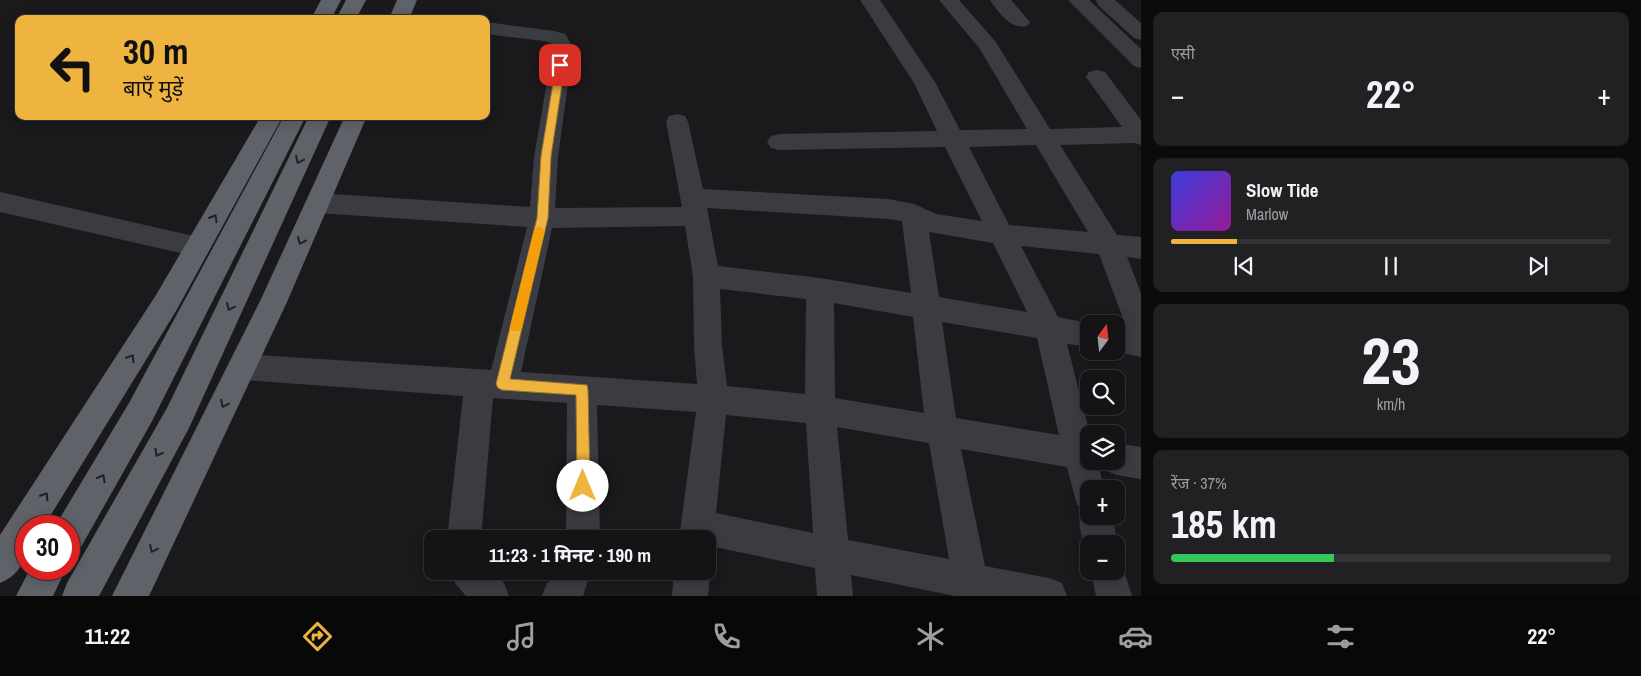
<!DOCTYPE html>
<html lang="hi">
<head>
<meta charset="utf-8">
<style>
	body { margin:0; font-family:"Archivo Narrow","Noto Sans Devanagari",sans-serif; background:#212123; color:#f1f3f6; height:100vh; display:flex; flex-direction:column; font-size:19px; white-space:nowrap }
	* { box-sizing:border-box; margin:0 }
	p { font-size:16px; color:#9d9ea1 }
	.icon { flex:none; width:28px; height:28px; fill:none; stroke:currentColor; stroke-width:2; stroke-linecap:round; stroke-linejoin:round }
	.map { position:relative; flex:1; overflow:hidden }
	.sheet { display:flex; flex-direction:column; gap:12px; padding:12px; background:#0b0b0c; width:500px }
	.sheet>* { flex:none }
	.banner { position:absolute; left:15px; top:15px; width:475px; height:105px; border-radius:10px; box-shadow:0 2px 12px #0003,0 0 0 1px #333335; background:#efb440; color:#111; overflow:hidden }
	.needle { width:32px; rotate:15deg }
	.buttons { position:absolute; left:1080px; top:315px; display:grid; gap:10px }
	.buttons a { display:grid; place-items:center; width:45px; height:45px; border-radius:10px; background:#141416; box-shadow:0 2px 12px #0003,0 0 0 1px #333335; font-size:25px }
	.speed { position:absolute; left:15px; top:515px; display:flex; gap:10px; font-size:25px; font-weight:700; text-align:center }
	.speed>* { display:grid; place-content:center; width:65px; height:65px; border-radius:50%; background:#141416; box-shadow:0 2px 12px #0003,0 0 0 1px #333335; line-height:1 }
	.speed .limit { border:8px solid #d22; background:#fff; color:#111 }
	.pin { position:absolute; display:grid; place-items:center; width:42px; height:42px; color:#fff; margin:-21px; border-radius:10px; box-shadow:0 2px 8px #0006 }
	.me { position:absolute; width:55px; margin:-28px; rotate:0deg; stroke-linejoin:round; filter:drop-shadow(0 0 4px #0008) }
	.turn { display:flex; align-items:center; gap:18px; height:105px; padding:0 25px; font-size:22px }
	.turn .icon { width:65px; height:65px; stroke-width:2.5 }
	.turn b { display:block; font-size:35px; line-height:42px }
	.big { font-size:38px; font-weight:700; line-height:1.1 }
	.sheet .widget { flex:1; display:flex; flex-direction:column; justify-content:center; gap:8px; min-width:0; padding:0 18px; border-radius:10px; background:#212123 }
	.sheet .dial { align-items:center; gap:0 }
	.dial b { font-size:65px; line-height:1 }
	.song { display:flex; align-items:center; gap:15px }
	.cover { width:60px; height:60px; border-radius:8px; background:linear-gradient(135deg,hsl(240 70% 55%),hsl(300 70% 35%)) }
	.played { height:5px; border-radius:2px; background:linear-gradient(90deg,#efb440 15%,#333335 15%) }
	.keys { display:flex; justify-content:space-around; direction:ltr }
	.heat { display:flex; justify-content:space-between; align-items:center; font-size:28px; direction:ltr }
	.charge { height:8px; border-radius:4px; background:linear-gradient(90deg,#34c759 37%,#333335 0) }
	.trip { position:absolute; left:424px; top:530px; width:292px; height:50px; border-radius:10px; background:#141416; box-shadow:0 2px 12px #0003,0 0 0 1px #333335; font-weight:700; line-height:50px; text-align:center }
	.tabs { display:flex; height:80px; justify-content:space-around; align-items:center; background:#080809; color:#9d9ea1 }
	.tabs .icon { width:35px; height:35px }
	.tabs .on { color:#efb440 }
	.tabs b { font-size:22px; color:#f1f3f6 }
	main { display:flex; flex:1; min-height:0 }
	.map>svg:first-child { display:block }
	.lines { fill:none; stroke-linecap:round; stroke-linejoin:round }
	.minor { fill:#3b3c42; fill-rule:evenodd }
	.trunk { fill:#5f6269; fill-rule:evenodd }
	.oneway { stroke:#202124 }
	.route { fill:#efb440; stroke:#9b752a }
	.slow { fill:#f59e0b }
</style>
</head>
<body>
<main>
<div class="map">
<svg width="1141" height="596" viewBox="0 0 1141 596">
	<rect width="100%" height="100%" fill="#1a1a1d"/>
	<g class="lines">
		<!-- minor -->
		<path class="minor" d="M860 0H880L935 82 960 130 1027 129 980 49 939 0H959L995 41 1050 129 1122 127 1086 77 1089 72 1097 70 1105 72 1141 120V145L1135 143 1060 145 1117 235 1141 237V259L1127 257 1141 293V357L1112 351H1116V327L1127 329 1099 254 1021 246 1058 317 1093 324H1089V347L1067 344 1090 434H1089V461H1116V443L1141 447V479L1116 475 1105 470 1102 463 1099 467 1104 489H1089V516H1112L1118 544 1116 549V544H1089V556C1082 541 1076 522 1082 507L1077 505 1067 467 961 449 985 566 1049 578 1062 583 1067 596H955L851 575 853 596H817L815 568 710 546 708 551V539H679L696 412 597 405 600 539H566L567 403 493 398 481 539H447L463 396 242 380 232 376 227 367 232 358 242 354 491 370 527 227 318 213 309 210 306 203 309 196 318 193 530 207 534 157 553 47 551 43 544 41 486 34V22L554 31 565 34 573 47 558 157 555 208 682 207 666 122 669 116 677 114 685 116 688 122 703 189 888 199 914 204 936 214 982 221 945 147 779 150 771 148 767 142 771 136 779 134 937 131 914 83ZM1036 145 1088 232 1009 225 969 147ZM707 208 888 219 902 221 911 293 820 278 718 266ZM685 226 693 276 694 346 697 384 521 372 552 228ZM929 232 993 243 1027 312 939 297ZM720 289 806 299 805 394 727 386 722 346ZM834 303 913 317 924 413 835 398ZM942 322 1037 338 1059 435 956 418ZM726 415 806 423 813 533 716 513ZM837 427 929 443 949 559 848 540Z
			M990 0H1011L1030 22 1027 26C1011 30 999 13 990 0Z
			M1068 0H1089L1141 49V68L1134 66Z
			M1096 0H1115L1141 23V40L1134 38 1098 5Z
			M0 192 198 237 207 240 211 247 207 254 198 257 0 212Z
			M1116 557 1120 559 1132 596H1096L1091 571H1116Z
			M708 566 710 571 708 596H672L674 571H708Z
			M450 571H492L504 583 509 596H466L455 583Z
			M556 571H591L583 596H542L547 583 554 578Z"/>
		<!-- trunk -->
		<path class="trunk" d="M321 0H341L331 19H311Z
			M346 0H366L356 19H336Z
			M397 0H417L409 19H389Z
			M261 116H283L176 311 44 526H26C26 552 27 572 0 583V535L156 295Z
			M284 116H306L151 423 81 547 69 552V526H56L57 523 129 403Z
			M309 116H331L189 428 99 596H62L67 583 167 408Z
			M345 116H367L287 302 149 596H112L261 299Z
			M30 569H66L53 596H16Z"/>
	</g>
	<!-- one-way arrows -->
	<defs><path id="oneway-chevron" d="M-2-3.5L2.5 0L-2 3.5" fill="none" stroke-width="1.6" stroke-linecap="round" stroke-linejoin="round" transform="scale(1.25)"/></defs>
	<g class="oneway">
		<use href="#oneway-chevron" transform="translate(299 160) rotate(115)"/>
		<use href="#oneway-chevron" transform="translate(214 218) rotate(-60)"/>
		<use href="#oneway-chevron" transform="translate(301 241) rotate(114)"/>
		<use href="#oneway-chevron" transform="translate(230 307) rotate(115)"/>
		<use href="#oneway-chevron" transform="translate(131 358) rotate(-58)"/>
		<use href="#oneway-chevron" transform="translate(224 404) rotate(116)"/>
		<use href="#oneway-chevron" transform="translate(158 453) rotate(119)"/>
		<use href="#oneway-chevron" transform="translate(102 478) rotate(-60)"/>
		<use href="#oneway-chevron" transform="translate(45 496) rotate(-58)"/>
		<use href="#oneway-chevron" transform="translate(153 549) rotate(116)"/>
	</g>
	<!-- route -->
	<path class="route" d="M560 62 565 65 551 156 548 218 510 379 587 385 588 390 590 486 588 491 583 493 579 491 577 486 576 395 502 390 498 388 496 384 537 218 541 156 556 65Z"/>
	<!-- slow -->
	<path class="slow" d="M539 226 545 230 522 327 520 331H512L510 327 534 230Z"/>
</svg>
<div class="buttons">
<a><svg class="needle" viewBox="-14 -14 28 28"><path d="M0-13l5 13h-10z" fill="#e53935"/><path d="M0 13l5-13h-10z" fill="#9d9ea1"/></svg></a>
<a><svg class="icon" aria-label="search" viewBox="0 0 24 24"><circle cx="10" cy="10" r="6"/><path d="M15 15l6 6"/></svg></a>
<a><svg class="icon" aria-label="layers" viewBox="0 0 24 24"><path d="M12 4l9 5-9 5-9-5zM3 14l9 5 9-5"/></svg></a>
<a>+</a>
<a>−</a>
</div>
<div class="speed"><div class="limit">30</div></div>
<div class="pin" style="left:560px;top:65px;background:#d93025"><svg class="icon" aria-label="arrive" viewBox="0 0 24 24"><path d="M6 21V4h12l-3 4 3 4H6"/></svg></div>
<svg class="me" style="left:583px;top:486px" viewBox="-20 -20 40 40"><circle r="19" fill="#fff"/><path d="M0-13L10 11 0 6-10 11z" fill="#efb440"/></svg>
<div class="trip">11:23 · 1 मिनट · 190 m</div>
<div class="banner">
<div class="turn"><svg class="icon" aria-label="left" viewBox="0 0 24 24"><path d="M17 20v-9H6M10 6l-5 5 5 5"/></svg><div><b>30 m</b>बाएँ मुड़ें</div></div>
</div>
</div>
<section class="sheet">
<div class="widget"><p>एसी</p>
<div class="heat"><a>−</a><b class="big">22°</b><a>+</a></div>
</div>
<div class="widget">
<div class="song"><i class="cover"></i><div><b>Slow Tide</b><p>Marlow</p></div></div>
<div class="played"></div>
<div class="keys"><svg class="icon" aria-label="previous" viewBox="0 0 24 24"><path d="M18 5L8 12l10 7zM5 5v14"/></svg><svg class="icon" aria-label="pause" viewBox="0 0 24 24"><path d="M8 5v14M16 5v14"/></svg><svg class="icon" aria-label="next" viewBox="0 0 24 24"><path d="M6 5l10 7-10 7zM19 5v14"/></svg></div>
</div>
<div class="widget dial"><b>23</b><p>km/h</p></div>
<div class="widget"><p>रेंज · 37%</p><b class="big">185 km</b><div class="charge"></div></div>
</section>
</main>
<nav class="tabs">
<b>11:22</b>
<svg class="icon on" aria-label="directions" viewBox="0 0 24 24"><path d="M12 3l9 9-9 9-9-9zM9 14v-3h6M13 9l2 2-2 2"/></svg>
<svg class="icon" aria-label="music" viewBox="0 0 24 24"><path d="M9 18V5l10-2v13"/><circle cx="6" cy="18" r="3"/><circle cx="16" cy="16" r="3"/></svg>
<svg class="icon" aria-label="phone" viewBox="0 0 24 24"><path d="M5 4h4l2 5-3 2q2 4 5 5l2-3 5 2v4C11 20 4 13 5 4z"/></svg>
<svg class="icon" aria-label="climate" viewBox="0 0 24 24"><path d="M12 3v18M4 7l16 10M4 17L20 7"/></svg>
<svg class="icon" aria-label="car" viewBox="0 0 24 24"><path d="M5 17H2v-5l4-1 3-4h7l3 4 3 1v5h-3M9 17h6M6 11h13"/><circle cx="7" cy="17" r="2"/><circle cx="17" cy="17" r="2"/></svg>
<svg class="icon" aria-label="filters" viewBox="0 0 24 24"><path d="M4 7h16M4 17h16"/><circle cx="9" cy="7" r="2"/><circle cx="15" cy="17" r="2"/></svg>
<b>22°</b>
</nav>
</body>
</html>
